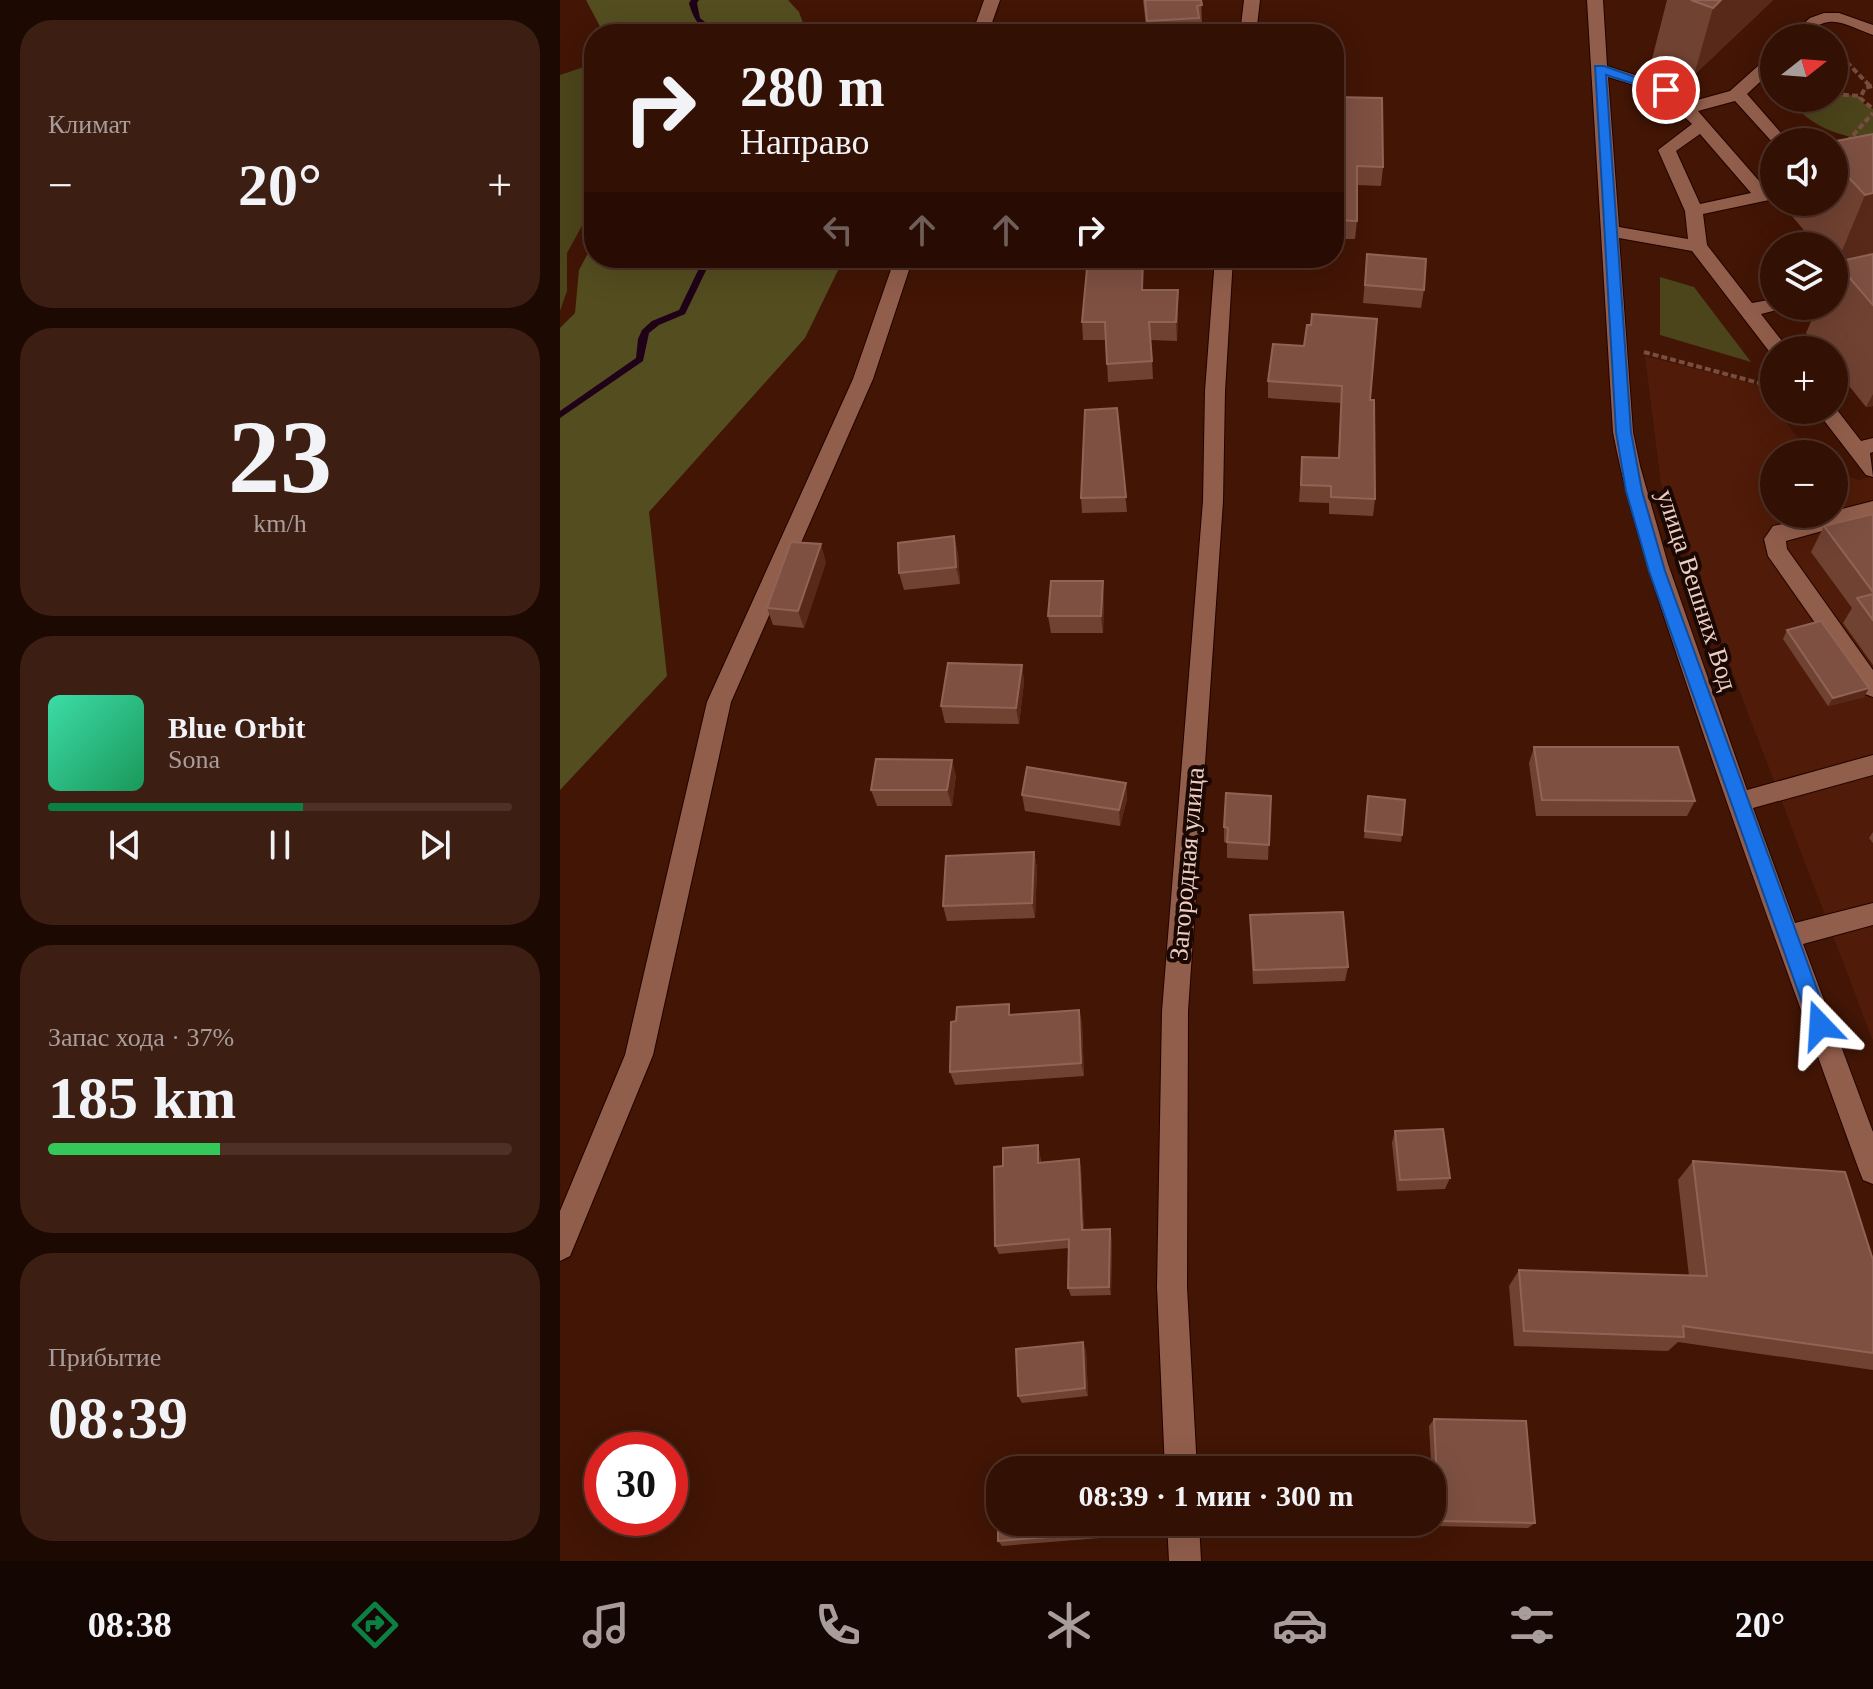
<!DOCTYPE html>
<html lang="ru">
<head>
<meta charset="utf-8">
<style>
	body { margin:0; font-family:Georgia,serif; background:#3d1e13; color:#f1f3f6; height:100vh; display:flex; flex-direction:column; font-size:30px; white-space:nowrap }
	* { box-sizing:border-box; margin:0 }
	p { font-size:26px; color:#a89d9a }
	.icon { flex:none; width:44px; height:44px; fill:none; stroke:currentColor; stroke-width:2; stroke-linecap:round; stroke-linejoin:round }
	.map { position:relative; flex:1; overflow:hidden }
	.details { display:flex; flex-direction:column; gap:20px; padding:20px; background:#1c0902; width:560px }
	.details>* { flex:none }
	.hud { position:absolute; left:24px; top:24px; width:760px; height:244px; border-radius:32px; box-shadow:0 8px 32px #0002,0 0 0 2px #4d3026; background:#321004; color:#f1f3f6; overflow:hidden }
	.needle { width:52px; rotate:73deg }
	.controls { position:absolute; left:1200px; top:24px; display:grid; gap:16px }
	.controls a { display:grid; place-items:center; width:88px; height:88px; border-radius:50%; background:#321004; box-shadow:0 8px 32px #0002,0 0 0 2px #4d3026; font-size:40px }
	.speed { position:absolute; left:24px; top:1432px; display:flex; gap:16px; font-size:40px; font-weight:700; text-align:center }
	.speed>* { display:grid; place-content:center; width:104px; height:104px; border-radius:50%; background:#321004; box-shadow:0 8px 32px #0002,0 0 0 2px #4d3026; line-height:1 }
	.speed .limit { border:12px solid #d22; background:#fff; color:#111 }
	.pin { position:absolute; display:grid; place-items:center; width:68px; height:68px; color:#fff; margin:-34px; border:4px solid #fff; border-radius:50%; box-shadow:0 2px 8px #0007 }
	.me { position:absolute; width:88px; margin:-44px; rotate:340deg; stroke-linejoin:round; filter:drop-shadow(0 0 6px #0008) }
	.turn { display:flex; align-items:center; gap:28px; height:168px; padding:0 24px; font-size:36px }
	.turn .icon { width:104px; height:104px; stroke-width:2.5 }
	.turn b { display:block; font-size:56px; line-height:68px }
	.lanes { display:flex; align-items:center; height:76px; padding:0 24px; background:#0003; justify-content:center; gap:40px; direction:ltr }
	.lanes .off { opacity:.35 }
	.big { font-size:60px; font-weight:800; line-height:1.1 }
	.details .tile { flex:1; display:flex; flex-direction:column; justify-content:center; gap:12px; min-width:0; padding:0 28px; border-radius:32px; background:#3d1e13 }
	.details .dial { align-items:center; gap:0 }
	.dial b { font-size:104px; line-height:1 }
	.song { display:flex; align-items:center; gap:24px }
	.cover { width:96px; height:96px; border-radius:12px; background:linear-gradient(135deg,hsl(160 70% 55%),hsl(150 70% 35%)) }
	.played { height:8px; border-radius:4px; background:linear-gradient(90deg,#0b8043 55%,#4d3026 55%) }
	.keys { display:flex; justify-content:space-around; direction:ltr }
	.heat { display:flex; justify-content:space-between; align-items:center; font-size:44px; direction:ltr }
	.charge { height:12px; border-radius:6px; background:linear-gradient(90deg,#34c759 37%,#4d3026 0) }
	.trip { position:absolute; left:426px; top:1456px; width:460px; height:80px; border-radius:32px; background:#321004; box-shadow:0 8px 32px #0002,0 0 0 2px #4d3026; font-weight:800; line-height:80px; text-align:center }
	.tabs { display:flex; height:128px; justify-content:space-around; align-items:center; background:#140602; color:#a89d9a }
	.tabs .icon { width:56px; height:56px }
	.tabs .current { color:#0b8043 }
	.tabs b { font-size:36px; color:#f1f3f6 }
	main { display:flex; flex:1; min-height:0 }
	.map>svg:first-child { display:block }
	.built { fill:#501b08 }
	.green { fill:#4c441a }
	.forest { fill:#544d20 }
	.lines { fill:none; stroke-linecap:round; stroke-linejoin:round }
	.stream { fill:#1f0218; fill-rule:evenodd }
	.minor-casing { stroke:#220300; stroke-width:2 }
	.path { stroke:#774e40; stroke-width:4; stroke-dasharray:6 3; stroke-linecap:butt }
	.minor { fill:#925e4c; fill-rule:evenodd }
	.wall { fill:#704232 }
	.shaded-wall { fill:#582919 }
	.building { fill:#7d5042; stroke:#8f6456; stroke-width:2 }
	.route { fill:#1a73e8; stroke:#114b97; stroke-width:2 }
	.labels { text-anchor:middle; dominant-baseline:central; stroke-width:8; stroke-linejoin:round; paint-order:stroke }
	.street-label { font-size:26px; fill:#ebcdc3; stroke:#1b0803 }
</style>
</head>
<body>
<main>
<section class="details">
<div class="tile"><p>Климат</p>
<div class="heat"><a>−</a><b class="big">20°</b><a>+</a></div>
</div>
<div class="tile dial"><b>23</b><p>km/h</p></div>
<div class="tile">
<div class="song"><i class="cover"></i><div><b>Blue Orbit</b><p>Sona</p></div></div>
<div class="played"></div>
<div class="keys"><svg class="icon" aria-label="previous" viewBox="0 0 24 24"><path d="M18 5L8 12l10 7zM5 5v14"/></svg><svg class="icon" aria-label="pause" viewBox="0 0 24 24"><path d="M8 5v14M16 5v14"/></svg><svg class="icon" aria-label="next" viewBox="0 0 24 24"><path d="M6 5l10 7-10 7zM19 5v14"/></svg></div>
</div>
<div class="tile"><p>Запас хода · 37%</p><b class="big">185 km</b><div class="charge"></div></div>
<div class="tile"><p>Прибытие</p><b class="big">08:39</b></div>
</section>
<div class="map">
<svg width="1313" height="1561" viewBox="0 0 1313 1561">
	<rect width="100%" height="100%" fill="#421505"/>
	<!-- built -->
	<path class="built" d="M1085 356 1198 385 1250 454H1214V514H1274V471L1299 480 1313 476V1041L1101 485Z"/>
	<!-- green -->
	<path class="green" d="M27 66 34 94V204L7 253V291L0 311V75Z
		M1274 94 1300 96 1303 103 1313 109V141C1283 137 1246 127 1231 98H1274Z
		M1100 277 1134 287 1191 362 1100 335Z"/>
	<!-- forest -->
	<path class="forest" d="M26 0H228L239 12 247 34H44Z
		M34 242V258H284L245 338 89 512 107 676 0 790V328L15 313 19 270Z"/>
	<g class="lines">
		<!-- stream -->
		<path class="stream" d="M131 0H139L137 3 140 18 160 34C142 34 133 19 129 3Z
			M144 258H152L125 314 99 325 89 333 83 361 0 418V411L76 358 78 339 82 330 92 321 119 310Z"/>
		<!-- minor casing -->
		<g class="minor-casing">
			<path id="minor" d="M424 0H440L428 34H412Z
				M684 0H700L696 34H680Z
				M1027 0H1043L1047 66 1112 87 1130 102 1170 91 1208 57 1214 55V69L1187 94 1229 142H1214V144L1175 101 1138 111 1207 190 1214 189V199L1143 214 1147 245 1192 303 1214 299V306H1223L1221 309 1201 314 1229 350H1214L1212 355 1132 251 1059 238 1073 432 1080 466 1108 564 1187 790 1313 755V775L1193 808 1235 923 1313 903V925L1243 944 1313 1132V1184L1303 1180 1299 1170C1243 1015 1186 861 1134 706 1104 615 1071 526 1053 432ZM1048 77 1100 93 1132 124 1098 150 1125 211 1128 239 1059 227ZM1140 134 1191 193 1140 204 1116 151Z
				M1264 13H1279L1313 25V35C1300 31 1282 20 1269 22 1251 24 1253 38 1228 38L1250 18Z
				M335 258H353L313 379 171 702 93 1055 10 1256 0 1261V1211L65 1055 147 702 293 379Z
				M655 258H673L665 391 663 501 628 1011 627 1287 637 1470H605L597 1287 602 1011 643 501 645 391Z
				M1274 406 1301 441 1313 438V452L1310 453 1313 477 1306 475 1256 410H1274Z
				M1313 501V517L1226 541 1227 549 1313 670V697L1305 694 1208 556 1204 539 1213 526 1274 514V511Z
				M607 1522H639L641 1561H609Z"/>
		</g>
		<!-- path -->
		<path class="path" d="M1274 49 1310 86
			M1312 86 1305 88 1300 98 1313 109
			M1274 94 1300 96
			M1287 142 1313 113
			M1084 352 1214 387"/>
		<!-- minor -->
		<use href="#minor" class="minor"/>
	</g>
	<!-- wall -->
	<path class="wall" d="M583 0H641L642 24H640V34H587Z
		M1107 0H1213L1134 75 1092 59Z
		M774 97 823 167 821 186 797 185V221L795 239H774Z
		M1313 134V406L1306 407 1274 367V350H1260L1246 333 1258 306H1274V246H1257L1232 216 1237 202H1274V142Z
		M807 254 864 290 861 308 803 303Z
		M584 290 618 308 617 341 591 340 593 379 548 382 546 340H523L522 322Z
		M713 344 810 400 815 499 813 516 769 514V503L739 502 742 457 778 458 781 403 708 398V381Z
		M557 408 567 512 522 513 521 498Z
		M1313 514V665L1283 623 1292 608 1251 552 1264 526Z
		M394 536 398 554 400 584 344 590 339 573Z
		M266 562 244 628 213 625 207 608Z
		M544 598 543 633H491L488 616Z
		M1227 630 1309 688 1304 697 1268 706 1223 639Z
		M462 665 464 682 459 724 385 723 381 706Z
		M974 747 1135 801 1127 816H976L969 763Z
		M396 775 392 806H317L311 790Z
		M566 783 567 799 560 826 465 811 462 795Z
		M711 796 708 860 667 858V843L664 842V827Z
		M807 804 842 835 841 842 804 838Z
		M1313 832V843L1309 838Z
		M474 852 477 868 475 918 387 921 383 906Z
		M690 915 788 967 785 981 693 984 690 930Z
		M519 1010 522 1023 524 1076 395 1085 390 1072 452 1014Z
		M835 1131 890 1178 885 1189 837 1191 832 1143Z
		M478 1145 480 1155 481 1162 519 1159 521 1169 524 1230 552 1238 551 1295 511 1296 508 1288 509 1248 439 1254 435 1246 443 1166Z
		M1133 1161 1313 1260V1370L1118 1342 1108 1351 954 1346 949 1286 959 1270 1129 1276 1118 1180Z
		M526 1350 528 1396 462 1403 458 1396Z
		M874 1419 975 1523 968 1528 875 1526 869 1426Z
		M540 1522V1538L442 1546 438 1541Z"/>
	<!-- shaded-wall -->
	<path class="shaded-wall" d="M1161 0H1213L1134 75 1153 8Z
		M1313 193V259L1277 263 1305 195Z
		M618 290V308L617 341 616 322Z
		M1313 394V406L1306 407Z
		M394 536 398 554 400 584 396 567Z
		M261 544 266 562 244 628 238 611Z
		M543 581 544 598 543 633 541 616Z
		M462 665 464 682 459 724 456 708Z
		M1309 688 1304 697 1268 706 1273 698Z
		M392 760 396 775 392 806 387 790Z
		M566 783 567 799 560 826 559 810Z
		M474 852 477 868 475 918 472 903Z
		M519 1010 522 1023 524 1076 521 1063Z
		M478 1145 480 1155 481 1172 478 1163Z
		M519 1159 521 1169 524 1239 522 1230Z
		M550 1229 552 1238 551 1295 549 1287Z
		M523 1342 526 1350 528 1396 525 1388Z
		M537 1522H540V1538L538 1533Z"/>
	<!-- building -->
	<path class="building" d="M585 0H641L642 5 637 6 639 18 587 21Z
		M1131 0H1161L1153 8Z
		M774 97 822 98 823 167 797 166V221L774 220Z
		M1313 134V193L1305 195 1274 162V142H1271Z
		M807 254 866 259 864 290 805 285Z
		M1313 254V305L1276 262Z
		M528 258H583L582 290H618L616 322H589L592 361 547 364 545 322H522Z
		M752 314 817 319 810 400H814L815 499 771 497V486L741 485 742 457 779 458 782 386 708 381 713 344 744 346 747 325H751Z
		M557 408 566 497 521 498 525 410Z
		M1313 514V592L1264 526Z
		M394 536 396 567 339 573 338 543Z
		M231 542 261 544 238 611 207 608Z
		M491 581H543L541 616H488Z
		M1313 594V620L1297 598Z
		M1261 621 1309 688 1273 698 1227 630Z
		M388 663 462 665 456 708 381 706Z
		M974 747H1118L1135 801 982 800Z
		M316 759 392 760 387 790H311Z
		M467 767 566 783 559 810 462 795Z
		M666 793 711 796 709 845 667 842 668 828 664 827Z
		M808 796 845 800 842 835 805 831Z
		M474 852 472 903 383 906 386 856Z
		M783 912 788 967 694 970 690 915Z
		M449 1004V1015L519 1010 521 1063 390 1072 391 1022 396 1021 397 1007Z
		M883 1129 890 1178 840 1180 835 1131Z
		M478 1145V1163L519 1159 522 1230 550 1229 549 1287 508 1288 509 1239 435 1246 434 1167 443 1166V1148Z
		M1133 1161 1285 1172 1313 1260V1353L1123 1326 1124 1337 964 1331 959 1270 1147 1276Z
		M523 1342 525 1388 458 1396 456 1349Z
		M874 1419 966 1421 975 1523 879 1521Z
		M438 1490H440V1522H537L538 1533 438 1541Z"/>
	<!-- route -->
	<path class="route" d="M1035 66H1044L1112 90 1106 94 1046 75 1071 432 1082 491 1105 571 1270 1025 1267 1032 1260 1035 1253 1032 1250 1025 1089 571 1066 491 1056 432Z"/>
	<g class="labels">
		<!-- street labels -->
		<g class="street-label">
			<text transform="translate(1137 590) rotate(72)">улица Вешних Вод</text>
			<text transform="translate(627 864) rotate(-85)">Загородная улица</text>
		</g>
	</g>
</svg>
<div class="controls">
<a><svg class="needle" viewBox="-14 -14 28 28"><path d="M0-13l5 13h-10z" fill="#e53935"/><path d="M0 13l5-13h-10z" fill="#a89d9a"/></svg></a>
<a><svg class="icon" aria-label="sound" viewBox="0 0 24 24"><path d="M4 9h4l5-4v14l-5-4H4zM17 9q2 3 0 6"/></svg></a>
<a><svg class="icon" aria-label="layers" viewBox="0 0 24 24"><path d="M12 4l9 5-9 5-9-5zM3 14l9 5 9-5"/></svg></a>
<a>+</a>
<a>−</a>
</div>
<div class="speed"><div class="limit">30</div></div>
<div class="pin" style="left:1106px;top:90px;background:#d93025"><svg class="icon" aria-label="arrive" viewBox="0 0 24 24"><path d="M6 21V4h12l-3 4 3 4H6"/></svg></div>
<svg class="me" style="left:1260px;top:1025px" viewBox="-20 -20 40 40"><path d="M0-17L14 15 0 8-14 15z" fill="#1a73e8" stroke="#fff" stroke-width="4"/></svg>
<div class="trip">08:39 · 1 мин · 300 m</div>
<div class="hud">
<div class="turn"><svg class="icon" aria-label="right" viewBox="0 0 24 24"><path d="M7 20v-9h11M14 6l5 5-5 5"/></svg><div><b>280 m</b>Направо</div></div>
<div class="lanes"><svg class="icon off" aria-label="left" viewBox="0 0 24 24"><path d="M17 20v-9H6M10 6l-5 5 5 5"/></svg><svg class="icon off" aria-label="ahead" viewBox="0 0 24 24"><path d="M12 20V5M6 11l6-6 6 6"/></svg><svg class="icon off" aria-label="ahead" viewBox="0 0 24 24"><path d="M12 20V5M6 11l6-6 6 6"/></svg><svg class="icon" aria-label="right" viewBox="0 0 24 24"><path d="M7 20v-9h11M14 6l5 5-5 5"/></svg></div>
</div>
</div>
</main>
<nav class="tabs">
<b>08:38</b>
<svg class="icon current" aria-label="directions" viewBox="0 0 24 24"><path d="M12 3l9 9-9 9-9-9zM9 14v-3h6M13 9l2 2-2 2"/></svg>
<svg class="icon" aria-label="music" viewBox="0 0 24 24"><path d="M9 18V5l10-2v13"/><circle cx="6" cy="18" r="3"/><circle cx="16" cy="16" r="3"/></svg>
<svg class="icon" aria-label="phone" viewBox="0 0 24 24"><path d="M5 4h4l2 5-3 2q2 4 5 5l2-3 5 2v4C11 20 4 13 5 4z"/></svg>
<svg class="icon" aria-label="climate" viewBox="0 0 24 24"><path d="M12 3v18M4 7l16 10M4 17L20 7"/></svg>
<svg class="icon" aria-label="car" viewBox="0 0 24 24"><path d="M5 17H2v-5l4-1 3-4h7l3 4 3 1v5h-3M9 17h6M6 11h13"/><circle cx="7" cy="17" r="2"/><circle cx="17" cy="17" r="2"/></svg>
<svg class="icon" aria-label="filters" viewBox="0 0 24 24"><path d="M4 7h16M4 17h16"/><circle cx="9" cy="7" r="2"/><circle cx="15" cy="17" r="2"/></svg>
<b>20°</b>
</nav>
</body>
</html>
